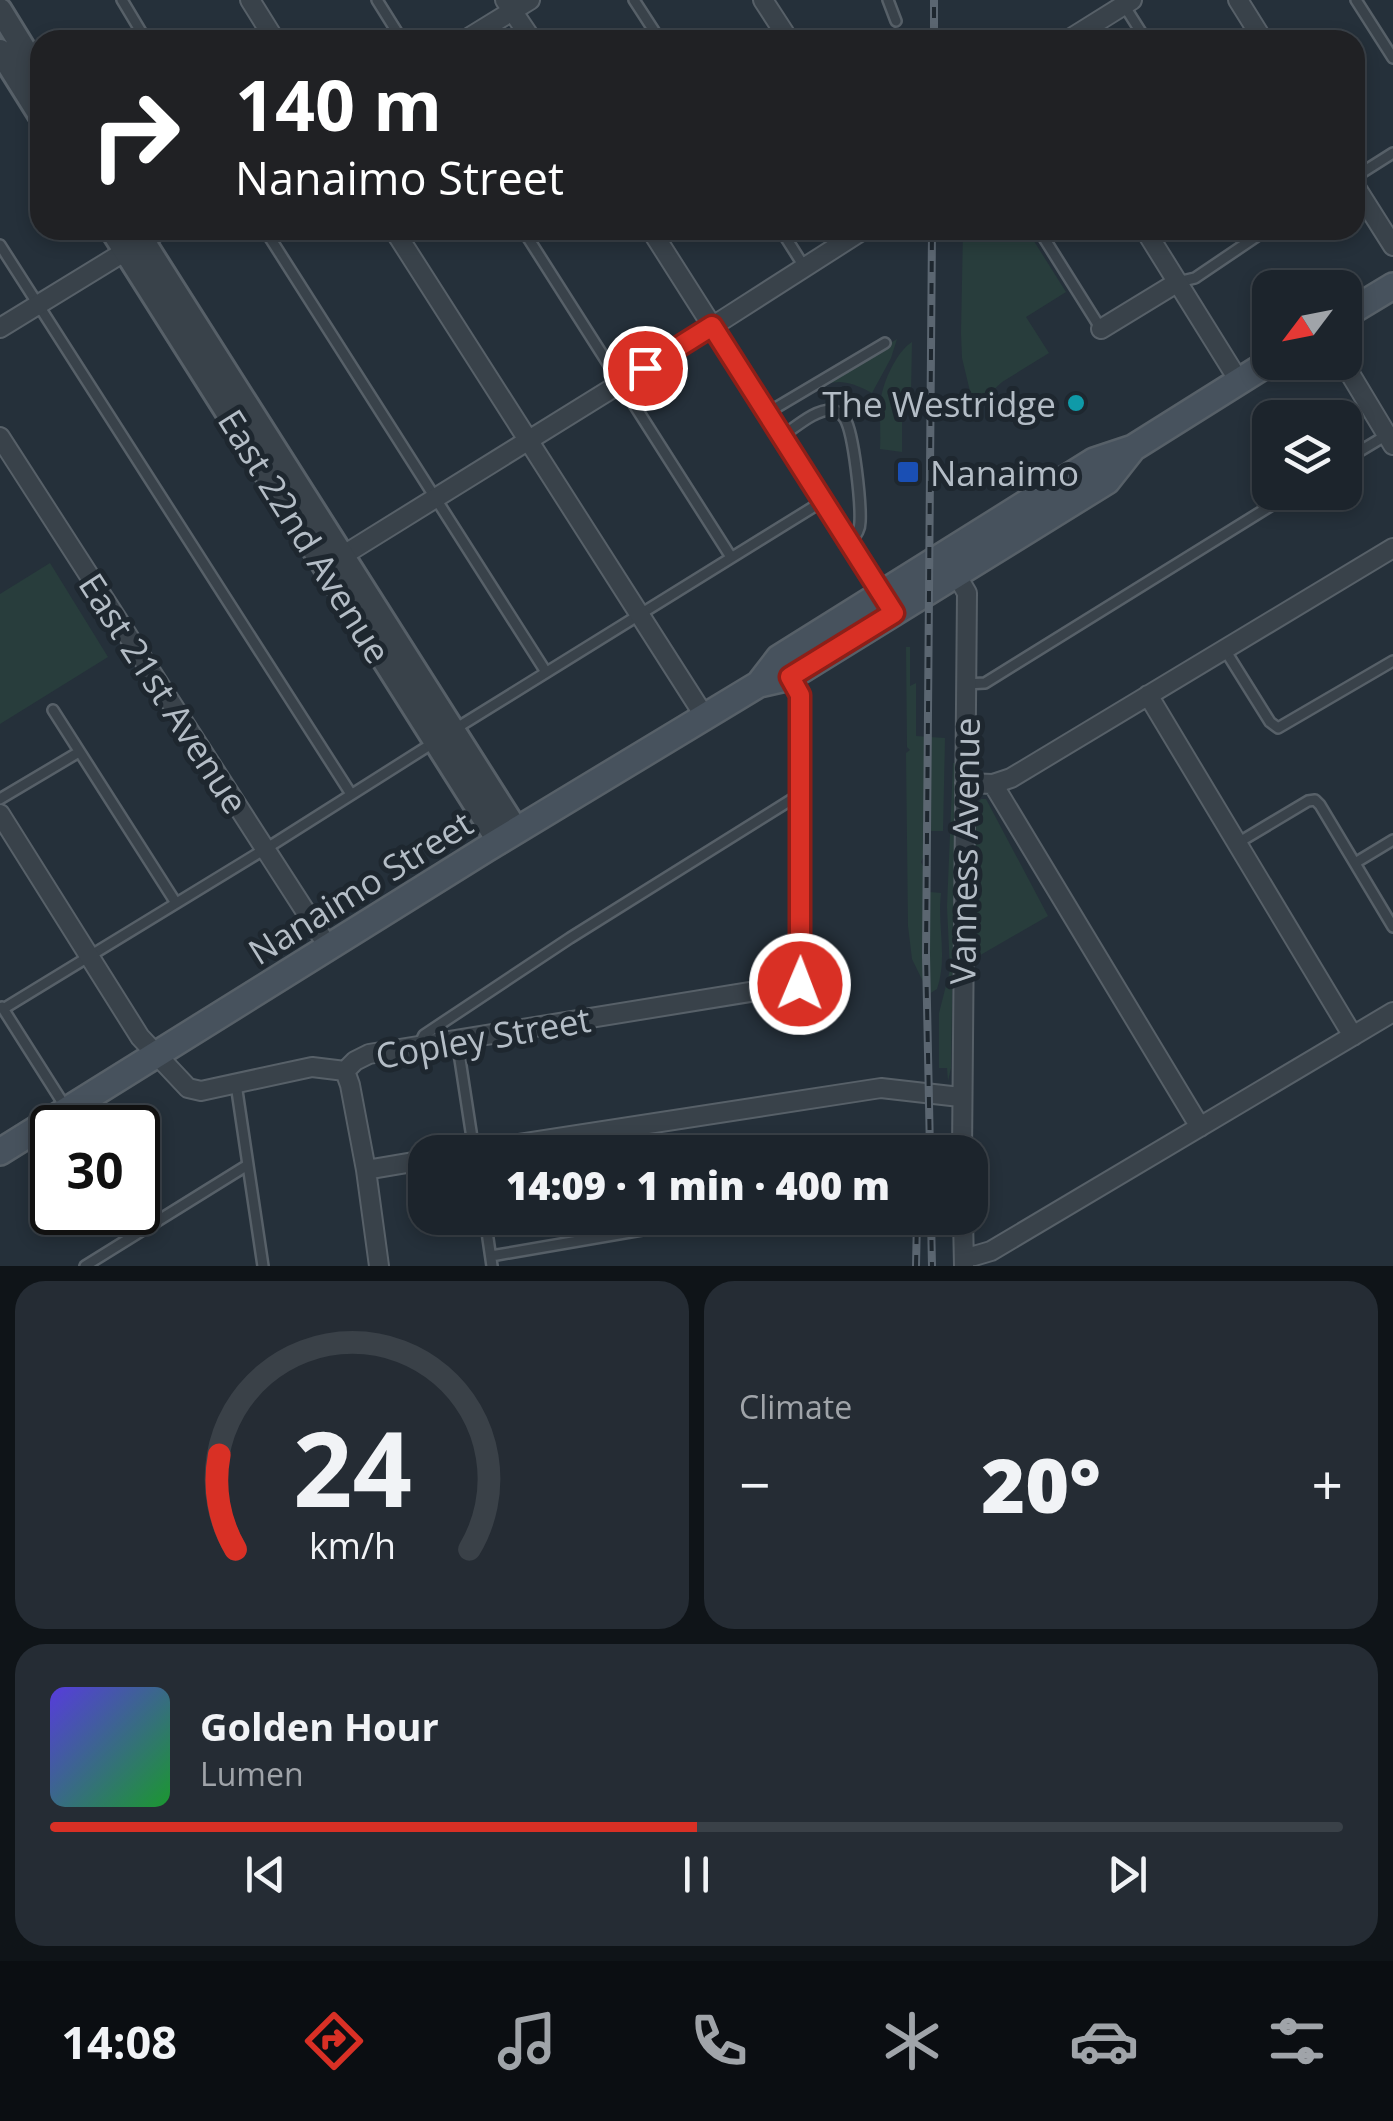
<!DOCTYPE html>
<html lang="en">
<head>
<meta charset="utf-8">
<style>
	body { margin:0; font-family:"Open Sans",sans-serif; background:#252c34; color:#f1f3f6; height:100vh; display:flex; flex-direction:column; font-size:38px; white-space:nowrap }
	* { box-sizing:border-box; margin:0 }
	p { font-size:32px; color:#a0a4a9 }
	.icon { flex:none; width:55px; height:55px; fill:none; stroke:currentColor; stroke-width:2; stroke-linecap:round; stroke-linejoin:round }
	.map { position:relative; height:1266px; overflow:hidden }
	.details { display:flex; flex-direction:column; gap:15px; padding:15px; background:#0f1418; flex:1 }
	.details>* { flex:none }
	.guide { position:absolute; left:30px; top:30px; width:1335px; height:210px; border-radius:30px; box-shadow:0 5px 15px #0003,0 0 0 2px #3a4148; background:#202124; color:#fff; overflow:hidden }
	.needle { width:65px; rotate:238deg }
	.tools { position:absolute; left:1252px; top:270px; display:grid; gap:20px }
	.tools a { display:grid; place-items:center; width:110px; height:110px; border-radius:20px; background:#1c242c; box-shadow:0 5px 15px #0003,0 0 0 2px #3a4148; font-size:50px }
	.speed { position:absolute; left:30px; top:1105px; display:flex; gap:20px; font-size:50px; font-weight:700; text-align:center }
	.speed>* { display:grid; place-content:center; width:130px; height:130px; border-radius:50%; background:#1c242c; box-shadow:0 5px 15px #0003,0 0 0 2px #3a4148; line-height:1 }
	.speed .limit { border:5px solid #111; border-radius:15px; background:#fff; color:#111 }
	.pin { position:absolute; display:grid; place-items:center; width:85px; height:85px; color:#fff; margin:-42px; border:5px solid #fff; border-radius:50%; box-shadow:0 2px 10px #0007 }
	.me { position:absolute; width:110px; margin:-55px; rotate:1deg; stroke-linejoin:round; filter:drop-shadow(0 0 8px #0008) }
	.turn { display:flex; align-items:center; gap:35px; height:210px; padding:0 40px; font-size:45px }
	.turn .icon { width:130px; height:130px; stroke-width:2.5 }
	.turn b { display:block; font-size:70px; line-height:85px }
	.big { font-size:75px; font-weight:800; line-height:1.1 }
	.details .card { flex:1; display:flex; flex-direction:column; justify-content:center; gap:15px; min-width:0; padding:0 35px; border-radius:30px; background:#252c34 }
	.details .dial { align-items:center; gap:0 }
	.dial svg { height:260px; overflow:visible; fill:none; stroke:#3a4148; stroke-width:7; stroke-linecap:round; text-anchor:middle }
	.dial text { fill:#f1f3f6; stroke:none }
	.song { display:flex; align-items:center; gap:30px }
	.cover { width:120px; height:120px; border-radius:15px; background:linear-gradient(135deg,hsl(250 70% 55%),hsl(130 70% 35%)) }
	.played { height:10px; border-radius:5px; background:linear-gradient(90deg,#d93025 50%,#3a4148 50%) }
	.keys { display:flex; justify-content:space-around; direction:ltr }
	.heat { display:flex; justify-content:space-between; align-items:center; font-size:55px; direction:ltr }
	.details .tiles { flex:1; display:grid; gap:15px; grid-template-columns:1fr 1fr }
	.card:last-child { grid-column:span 2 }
	.trip { position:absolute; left:408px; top:1135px; width:580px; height:100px; border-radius:30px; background:#1c242c; box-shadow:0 5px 15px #0003,0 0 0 2px #3a4148; font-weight:800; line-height:100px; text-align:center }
	.menu { display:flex; height:160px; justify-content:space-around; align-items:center; background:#0b0e12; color:#a0a4a9 }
	.menu .icon { width:70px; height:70px }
	.menu .selected { color:#d93025 }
	.menu b { font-size:45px; color:#f1f3f6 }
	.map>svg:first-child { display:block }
	.green { fill:#283d3c }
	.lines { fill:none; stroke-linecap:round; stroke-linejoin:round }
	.service-casing { stroke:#576068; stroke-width:14 }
	.minor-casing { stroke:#576068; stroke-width:22 }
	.tertiary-casing { stroke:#576068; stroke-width:28 }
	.secondary-casing { stroke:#576068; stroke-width:30 }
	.service { stroke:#39424a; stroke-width:9 }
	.minor { stroke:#39424a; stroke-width:18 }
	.tertiary { stroke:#39424a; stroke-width:22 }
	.secondary { stroke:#47525d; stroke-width:25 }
	.rail-casing { stroke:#5b6671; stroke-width:8 }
	.rail { stroke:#1e272f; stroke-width:4; stroke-dasharray:11; stroke-linecap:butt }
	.route-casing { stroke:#8d1f18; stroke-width:25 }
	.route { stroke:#d93025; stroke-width:18 }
	.culture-dot { fill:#0f9aa8; stroke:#1e272f; stroke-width:4 }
	.transit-dot { fill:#1a4fb4; stroke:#1e272f; stroke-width:4 }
	.labels { text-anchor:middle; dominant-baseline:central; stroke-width:10; stroke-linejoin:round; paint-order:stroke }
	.poi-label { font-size:35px; fill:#b4bdc6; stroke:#1e272f; text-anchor:end }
	.street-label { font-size:35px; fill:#b4bdc6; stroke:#1e272f }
</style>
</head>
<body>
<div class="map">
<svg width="1393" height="1266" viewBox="0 0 1393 1266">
	<rect width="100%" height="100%" fill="#25303a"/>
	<!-- green -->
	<path class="green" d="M963 230H1027L1066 292 1026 317 1049 353 1002 382 974 408 962 358 961 333Z
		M897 339 891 358 872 393C832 371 825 385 789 407L788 405Z
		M912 342 911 394 902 395V452L880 449C881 433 879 415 881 399 883 382 897 351 912 342Z
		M50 563 108 657 0 724V594Z
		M906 647H910V686L916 683V736L945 738 943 831H930V853L924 856 921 862 924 868 930 871V892L941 893C937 926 948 957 937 989L929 994 912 959 908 926 906 753 910 750 907 747Z
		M953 763H956L951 1068 948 1081 947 1068H939V1013L950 970 947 907Z
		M981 799H986L1048 916 977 957 975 806Z"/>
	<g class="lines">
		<!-- service casing -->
		<g class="service-casing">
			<path id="service" d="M122 0 146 40
				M377 0 402 40
				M634 0 660 40
				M888 0 896 21
				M1356 0 1393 58
				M1122 2 1146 40
				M1355 177 1393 153
				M265 230 546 672
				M523 230 731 557
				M781 230 805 268
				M1039 230 1101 329
				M0 245 351 794
				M1178 282 1195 278 1266 230
				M767 413 885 343
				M782 436C795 428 815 409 832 410 837 411 842 414 845 419 854 434 861 503 860 522 860 531 855 536 850 543
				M1345 460 1390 433
				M1225 650 1270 722 1278 728 1393 661
				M965 684 985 683 1293 492
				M53 710 176 903
				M455 729 823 501
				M0 799 79 752
				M1236 844 1308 801 1315 800 1320 805 1393 927
				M1355 863 1393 840
				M2 1007 66 1108
				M3 1009 275 843 433 743
				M457 1040 474 1151
				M419 1045 424 1035 570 938 794 798H798
				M236 1084 263 1266
				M485 1218 492 1266
				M491 1256 712 1218
				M85 1266 246 1166"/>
		</g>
		<!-- minor casing -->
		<g class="minor-casing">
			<path id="minor" d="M250 0 275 40
				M505 0 532 40
				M763 0 789 40
				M1238 0 1263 40
				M465 40 530 0
				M1068 40 1132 0
				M1355 186 1393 246
				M394 230 705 717
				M651 230 887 601
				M1145 230 1239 381
				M0 328 160 230
				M1101 329 1178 282
				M1343 362 1393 445
				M0 437 329 948
				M334 561 724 319 863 230
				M950 564 967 593 962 1152
				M790 677 800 695V984
				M1148 695 1353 1036
				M965 783 993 784 1011 778 1393 548
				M993 784 1200 1127
				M0 814 140 1037 188 1088 201 1091 312 1067 345 1071
				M345 1071 355 1061 369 1054 830 979
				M345 1071 350 1085 366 1170 379 1266
				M466 1152 881 1088 960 1097
				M366 1170 425 1160
				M963 1218 964 1266
				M964 1257 974 1256 991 1251 1393 1012"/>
		</g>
		<!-- tertiary casing -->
		<g class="tertiary-casing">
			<path id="tertiary" d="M0 10 40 75
				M0 51 40 115
				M112 230 499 842
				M136 230 517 831"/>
		</g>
		<!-- secondary casing -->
		<g class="secondary-casing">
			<path id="secondary" d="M1345 315 1393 286
				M759 684 779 658 1094 461 1133 448 1270 362
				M0 1152 486 849 759 684 790 677 1107 481 1133 448"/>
		</g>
		<!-- service -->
		<use href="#service" class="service"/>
		<!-- minor -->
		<use href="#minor" class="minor"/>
		<!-- tertiary -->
		<use href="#tertiary" class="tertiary"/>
		<!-- secondary -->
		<use href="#secondary" class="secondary"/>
		<!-- rail casing -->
		<g class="rail-casing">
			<path id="rail" d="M934 40V0
				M930 1152 926 955 932 230
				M931 1218 932 1266
				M916 1266 917 1218"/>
		</g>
		<!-- rail -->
		<use href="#rail" class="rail"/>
	</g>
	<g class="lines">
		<!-- route casing -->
		<g class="route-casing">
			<path id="route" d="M645 368 712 326 894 613 790 677 800 695V984"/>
		</g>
		<!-- route -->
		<use href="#route" class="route"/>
	</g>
	<!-- markers -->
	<circle class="culture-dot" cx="1076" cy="403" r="10"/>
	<rect class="transit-dot" x="896" y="460" width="24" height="24" rx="5"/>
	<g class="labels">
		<!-- poi labels -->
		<g class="poi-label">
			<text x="1056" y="403">The Westridge</text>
			<text x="930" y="472" text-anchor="start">Nanaimo</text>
		</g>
		<!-- street labels -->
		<g class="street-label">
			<text transform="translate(305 536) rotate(58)">East 22nd Avenue</text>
			<text transform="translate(164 693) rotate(57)">East 21st Avenue</text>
			<text transform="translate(964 851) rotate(-89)">Vanness Avenue</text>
			<text transform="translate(360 887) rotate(-32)">Nanaimo Street</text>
			<text transform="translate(483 1037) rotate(-10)">Copley Street</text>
		</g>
	</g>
</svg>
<div class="tools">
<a><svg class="needle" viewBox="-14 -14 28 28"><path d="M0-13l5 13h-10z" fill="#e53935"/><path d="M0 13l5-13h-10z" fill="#a0a4a9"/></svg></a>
<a><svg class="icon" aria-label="layers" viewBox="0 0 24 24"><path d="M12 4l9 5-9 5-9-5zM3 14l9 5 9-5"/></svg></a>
</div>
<div class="speed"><div class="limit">30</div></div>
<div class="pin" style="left:645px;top:368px;background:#d93025"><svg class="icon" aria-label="arrive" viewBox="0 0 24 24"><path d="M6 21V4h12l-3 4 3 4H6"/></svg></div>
<svg class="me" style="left:800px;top:984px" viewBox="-20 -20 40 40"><circle r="17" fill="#d93025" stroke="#fff" stroke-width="3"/><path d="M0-11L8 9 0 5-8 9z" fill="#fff"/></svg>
<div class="trip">14:09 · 1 min · 400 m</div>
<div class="guide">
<div class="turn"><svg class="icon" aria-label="right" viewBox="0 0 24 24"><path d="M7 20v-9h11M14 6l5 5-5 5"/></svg><div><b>140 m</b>Nanaimo Street</div></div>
</div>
</div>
<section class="details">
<div class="tiles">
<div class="card dial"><svg viewBox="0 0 100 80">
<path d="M14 69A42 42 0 1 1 86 69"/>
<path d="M14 69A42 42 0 0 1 9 40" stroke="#d93025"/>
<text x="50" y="56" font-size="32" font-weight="700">24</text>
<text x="50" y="72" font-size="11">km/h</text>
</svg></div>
<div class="card"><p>Climate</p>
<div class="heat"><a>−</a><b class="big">20°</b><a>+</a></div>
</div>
<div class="card">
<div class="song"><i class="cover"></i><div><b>Golden Hour</b><p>Lumen</p></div></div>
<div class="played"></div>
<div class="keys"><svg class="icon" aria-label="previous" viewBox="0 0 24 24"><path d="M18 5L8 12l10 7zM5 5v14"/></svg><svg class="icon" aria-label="pause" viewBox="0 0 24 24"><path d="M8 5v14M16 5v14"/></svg><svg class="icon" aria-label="next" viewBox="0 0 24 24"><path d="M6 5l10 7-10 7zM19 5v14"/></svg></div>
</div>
</div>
</section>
<nav class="menu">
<b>14:08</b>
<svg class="icon selected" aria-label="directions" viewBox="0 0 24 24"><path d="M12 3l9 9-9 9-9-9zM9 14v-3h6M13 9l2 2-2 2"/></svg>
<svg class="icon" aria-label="music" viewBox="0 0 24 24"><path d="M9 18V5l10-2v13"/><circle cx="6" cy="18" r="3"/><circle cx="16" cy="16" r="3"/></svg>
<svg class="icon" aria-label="phone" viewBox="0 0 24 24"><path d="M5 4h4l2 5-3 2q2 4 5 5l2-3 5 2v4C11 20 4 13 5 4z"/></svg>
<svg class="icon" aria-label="climate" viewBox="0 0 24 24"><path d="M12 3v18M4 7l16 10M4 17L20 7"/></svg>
<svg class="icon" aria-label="car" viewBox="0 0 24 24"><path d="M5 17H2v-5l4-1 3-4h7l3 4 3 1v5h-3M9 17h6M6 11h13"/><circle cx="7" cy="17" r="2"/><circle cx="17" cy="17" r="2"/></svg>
<svg class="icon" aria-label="filters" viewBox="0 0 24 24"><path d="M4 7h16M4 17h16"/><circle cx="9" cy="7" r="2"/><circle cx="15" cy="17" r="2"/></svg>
</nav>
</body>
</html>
